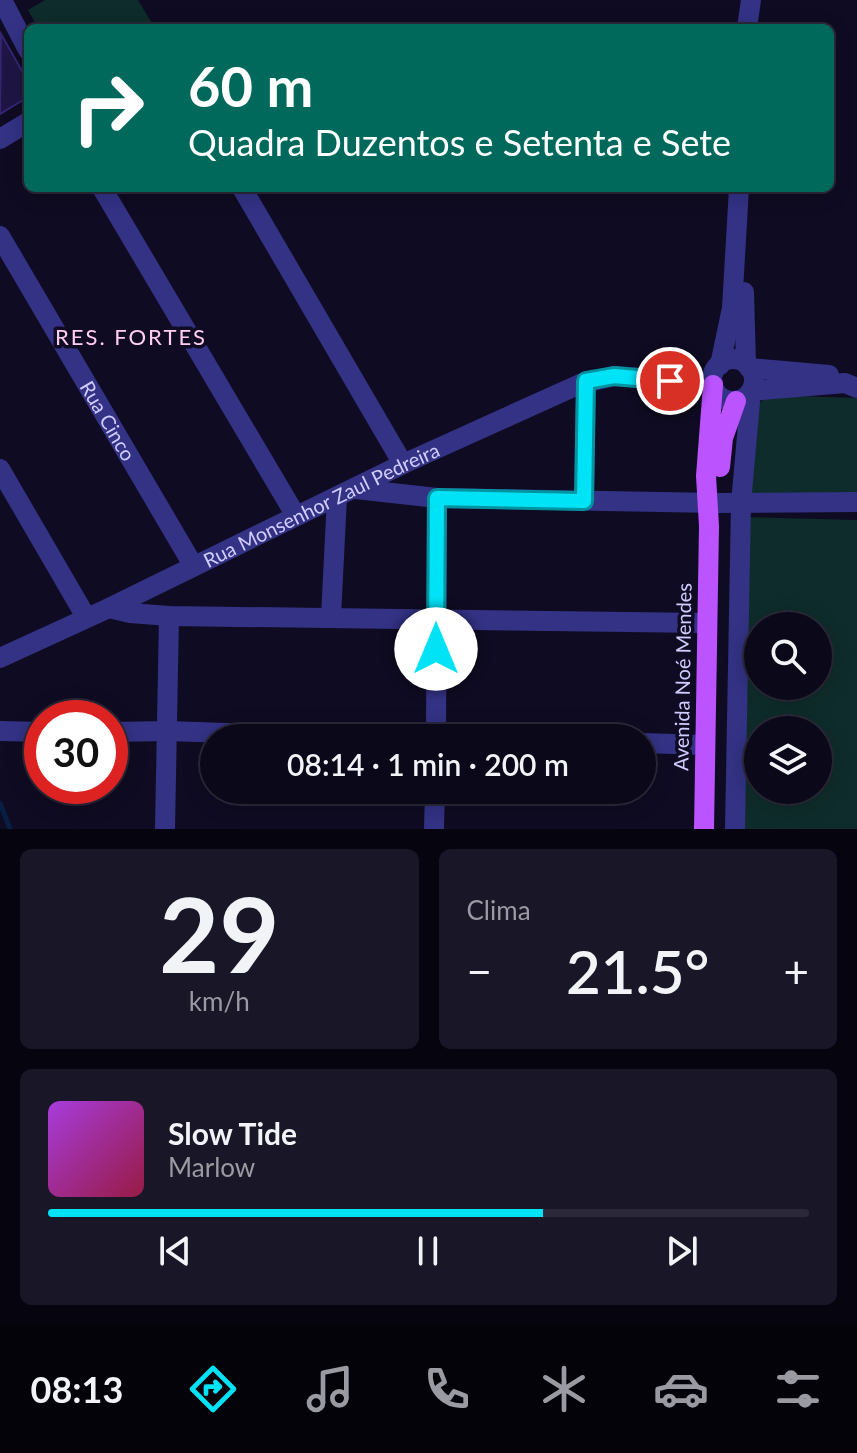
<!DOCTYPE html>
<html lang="pt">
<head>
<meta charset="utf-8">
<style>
	body { margin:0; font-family:Lato,sans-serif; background:#191627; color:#f1f3f6; height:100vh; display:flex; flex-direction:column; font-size:30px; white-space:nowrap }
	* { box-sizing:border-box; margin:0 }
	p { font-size:26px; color:#9a9aa2 }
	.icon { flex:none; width:44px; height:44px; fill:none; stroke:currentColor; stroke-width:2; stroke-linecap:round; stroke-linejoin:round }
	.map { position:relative; height:829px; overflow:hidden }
	.sheet { display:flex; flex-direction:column; gap:20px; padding:20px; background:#06040e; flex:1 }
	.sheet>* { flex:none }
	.top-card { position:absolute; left:24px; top:24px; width:810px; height:168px; border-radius:12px; box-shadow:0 4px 20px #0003,0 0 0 2px #2b2939; background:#00695c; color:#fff; overflow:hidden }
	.controls { position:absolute; left:744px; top:612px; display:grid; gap:16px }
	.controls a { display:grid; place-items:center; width:88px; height:88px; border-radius:50%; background:#0b081a; box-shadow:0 4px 20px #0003,0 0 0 2px #2b2939; font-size:40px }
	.speed { position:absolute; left:24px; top:700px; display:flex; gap:16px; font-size:40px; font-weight:700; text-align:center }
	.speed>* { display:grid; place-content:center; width:104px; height:104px; border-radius:50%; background:#0b081a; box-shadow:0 4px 20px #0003,0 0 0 2px #2b2939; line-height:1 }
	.speed .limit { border:12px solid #d22; background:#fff; color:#111 }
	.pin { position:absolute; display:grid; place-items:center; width:68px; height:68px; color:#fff; margin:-34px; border:4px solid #fff; border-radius:50%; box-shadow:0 2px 8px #0007 }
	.me { position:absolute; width:88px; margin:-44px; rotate:0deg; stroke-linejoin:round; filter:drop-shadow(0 0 6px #0008) }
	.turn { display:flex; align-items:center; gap:28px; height:168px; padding:0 32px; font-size:36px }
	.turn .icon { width:104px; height:104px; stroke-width:2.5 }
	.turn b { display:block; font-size:56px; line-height:68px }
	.big { font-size:60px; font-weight:600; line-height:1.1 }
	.sheet .widget { flex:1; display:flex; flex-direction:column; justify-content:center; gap:12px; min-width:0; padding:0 28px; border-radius:12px; background:#191627 }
	.sheet .dial { align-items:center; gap:0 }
	.dial b { font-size:104px; line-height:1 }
	.song { display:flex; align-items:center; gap:24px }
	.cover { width:96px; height:96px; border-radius:12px; background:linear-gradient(135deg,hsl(280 70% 55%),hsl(340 70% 35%)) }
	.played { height:8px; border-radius:4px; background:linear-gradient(90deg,#00e3f7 65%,#2b2939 65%) }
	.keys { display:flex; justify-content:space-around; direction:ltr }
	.heat { display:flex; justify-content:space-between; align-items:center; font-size:44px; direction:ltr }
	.sheet .tiles { flex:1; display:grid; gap:20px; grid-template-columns:1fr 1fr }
	.widget:last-child { grid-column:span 2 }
	.trip { position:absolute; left:200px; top:724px; width:456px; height:80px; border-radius:40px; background:#0b081a; box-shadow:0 4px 20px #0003,0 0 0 2px #2b2939; font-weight:600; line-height:80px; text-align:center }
	.tab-bar { display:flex; height:128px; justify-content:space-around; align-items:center; background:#04030a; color:#9a9aa2 }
	.tab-bar .icon { width:56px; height:56px }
	.tab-bar .current { color:#00e3f7 }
	.tab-bar b { font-size:36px; color:#f1f3f6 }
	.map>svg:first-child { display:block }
	.green { fill:#0e2c2b; fill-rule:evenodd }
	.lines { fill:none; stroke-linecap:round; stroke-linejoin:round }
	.stream { stroke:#071f45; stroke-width:5 }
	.building { fill:#1e1544; stroke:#332573; stroke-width:2 }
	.minor { stroke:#333285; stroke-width:20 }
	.major { stroke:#bb53ff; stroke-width:20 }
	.route-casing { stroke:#0094a1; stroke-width:20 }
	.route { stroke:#00e3f7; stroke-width:14 }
	.labels { text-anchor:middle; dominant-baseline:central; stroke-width:7; stroke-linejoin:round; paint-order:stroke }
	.street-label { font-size:20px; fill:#d1ccff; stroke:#0f0b22 }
	.neighbourhood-label { font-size:22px; letter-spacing:2px; fill:#ffceee; stroke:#0f0b22 }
</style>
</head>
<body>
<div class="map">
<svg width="857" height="829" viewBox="0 0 857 829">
	<rect width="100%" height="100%" fill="#0f0b22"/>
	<!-- green -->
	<path class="green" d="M45 0H138L153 25 147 28H38L28 10Z
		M767 395 857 398V494H745L753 411Z
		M745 517 857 520V829H741ZM758 626H818V686H758ZM758 730H818V790H758Z"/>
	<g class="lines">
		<!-- stream -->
		<path class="stream" d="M0 803 10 829"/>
	</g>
	<!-- building -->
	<path class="building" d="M1 34 22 71 25 69 28 75V97L0 114Z"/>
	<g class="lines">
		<!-- minor -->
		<g class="minor">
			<path d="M2 0 28 50"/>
			<path d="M747 28 751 0"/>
			<path d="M0 139 28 122"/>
			<path d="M102 188 296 516"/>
			<path d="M242 188 403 464"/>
			<path id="s1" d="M0 236 193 565"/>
			<path d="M744 292 746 364"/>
			<circle cx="733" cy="380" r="21"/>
			<path d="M720 365 732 308 739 188"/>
			<path d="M749 368 829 375"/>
			<path d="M0 469 86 617"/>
			<path d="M356 489 437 498 716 503 857 502"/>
			<path d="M584 501 586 381"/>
			<path d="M109 608 130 613 169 616 707 623"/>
			<path d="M331 617 337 497"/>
			<path id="s2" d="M0 658 109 608 403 464 580 384 614 376 713 383"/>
			<path d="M0 731 42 732"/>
			<path d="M110 732 168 731 368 738"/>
			<path d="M436 738 437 498"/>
			<path d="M642 743 704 745"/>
			<path d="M165 829 169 616"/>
			<path d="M434 829 435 790"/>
			<path d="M735 829 741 503 751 391 845 383 857 388"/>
		</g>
		<!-- major -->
		<path class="major" d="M720 467 723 438 736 401
			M704 829 709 526 706 476 713 385"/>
	</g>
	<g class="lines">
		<!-- route casing -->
		<g class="route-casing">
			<path id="route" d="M436 649 437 498 584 501 586 381 614 376 670 381"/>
		</g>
		<!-- route -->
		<use href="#route" class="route"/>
	</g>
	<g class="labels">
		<!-- street labels -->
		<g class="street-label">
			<text stroke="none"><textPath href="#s1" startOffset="214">Rua Cinco</textPath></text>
			<text stroke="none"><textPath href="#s2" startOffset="356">Rua Monsenhor Zaul Pedreira</textPath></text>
			<text transform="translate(682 677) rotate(-89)">Avenida Noé Mendes</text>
		</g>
		<!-- neighbourhood labels -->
		<g class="neighbourhood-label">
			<text x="131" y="336">RES. FORTES</text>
		</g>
	</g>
</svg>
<div class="controls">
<a><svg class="icon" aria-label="search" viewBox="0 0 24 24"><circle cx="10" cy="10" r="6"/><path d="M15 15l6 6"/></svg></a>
<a><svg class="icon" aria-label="layers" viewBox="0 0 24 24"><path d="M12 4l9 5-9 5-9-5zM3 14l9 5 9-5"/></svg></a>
</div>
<div class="speed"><div class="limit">30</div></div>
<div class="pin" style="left:670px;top:381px;background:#d93025"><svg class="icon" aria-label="arrive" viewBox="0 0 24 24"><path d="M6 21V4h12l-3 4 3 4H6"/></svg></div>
<svg class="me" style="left:436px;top:649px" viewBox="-20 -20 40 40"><circle r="19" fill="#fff"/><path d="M0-13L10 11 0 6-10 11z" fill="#00e3f7"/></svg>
<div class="trip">08:14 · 1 min · 200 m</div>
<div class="top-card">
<div class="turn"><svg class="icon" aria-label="right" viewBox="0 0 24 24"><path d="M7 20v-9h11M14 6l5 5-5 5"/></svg><div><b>60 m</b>Quadra Duzentos e Setenta e Sete</div></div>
</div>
</div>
<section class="sheet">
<div class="tiles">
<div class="widget dial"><b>29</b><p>km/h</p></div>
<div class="widget"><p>Clima</p>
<div class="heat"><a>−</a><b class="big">21.5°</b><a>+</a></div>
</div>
<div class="widget">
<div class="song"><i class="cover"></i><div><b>Slow Tide</b><p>Marlow</p></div></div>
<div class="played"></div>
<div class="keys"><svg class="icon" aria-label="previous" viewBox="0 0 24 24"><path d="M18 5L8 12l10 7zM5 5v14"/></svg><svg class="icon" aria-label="pause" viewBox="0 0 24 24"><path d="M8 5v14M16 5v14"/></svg><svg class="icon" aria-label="next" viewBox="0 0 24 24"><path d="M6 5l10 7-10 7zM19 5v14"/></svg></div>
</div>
</div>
</section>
<nav class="tab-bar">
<b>08:13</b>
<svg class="icon current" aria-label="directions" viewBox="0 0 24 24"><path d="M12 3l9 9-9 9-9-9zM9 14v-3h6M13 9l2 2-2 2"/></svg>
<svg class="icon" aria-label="music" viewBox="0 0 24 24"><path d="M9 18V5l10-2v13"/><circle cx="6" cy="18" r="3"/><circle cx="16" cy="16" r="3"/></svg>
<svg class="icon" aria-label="phone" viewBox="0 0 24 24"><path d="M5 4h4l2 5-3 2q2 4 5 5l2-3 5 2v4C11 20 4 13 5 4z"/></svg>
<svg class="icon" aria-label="climate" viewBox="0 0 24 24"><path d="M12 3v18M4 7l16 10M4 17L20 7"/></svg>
<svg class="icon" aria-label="car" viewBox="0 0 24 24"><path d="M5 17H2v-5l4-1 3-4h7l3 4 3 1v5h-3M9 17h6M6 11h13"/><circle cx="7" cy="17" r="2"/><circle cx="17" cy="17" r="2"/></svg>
<svg class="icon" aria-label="filters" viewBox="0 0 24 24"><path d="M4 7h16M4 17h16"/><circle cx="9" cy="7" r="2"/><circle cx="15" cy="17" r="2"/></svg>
</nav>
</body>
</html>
